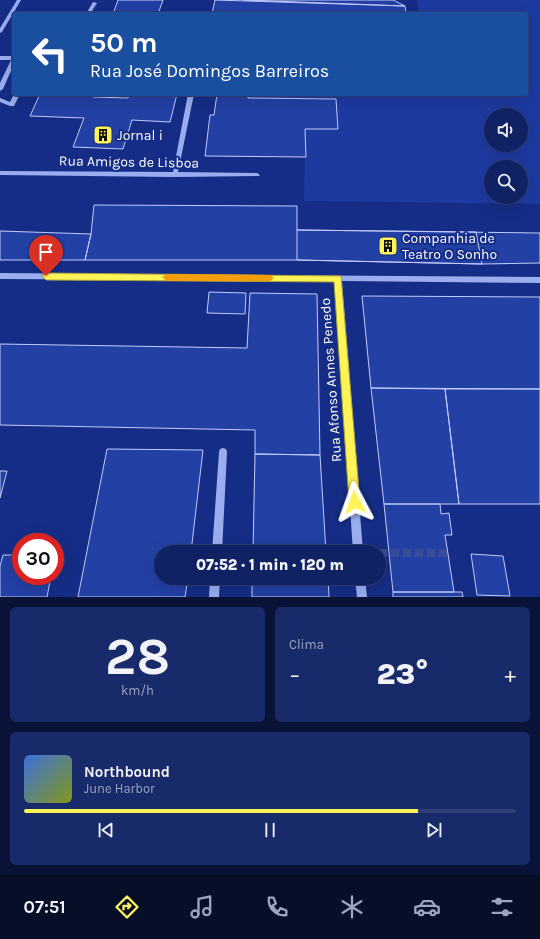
<!DOCTYPE html>
<html lang="pt">
<head>
<meta charset="utf-8">
<style>
	body { margin:0; font-family:Karla,sans-serif; background:#192a6a; color:#f1f3f6; height:100vh; display:flex; flex-direction:column; font-size:15px; white-space:nowrap }
	* { box-sizing:border-box; margin:0 }
	p { font-size:13px; color:#9ca4bf }
	.icon { flex:none; width:22px; height:22px; fill:none; stroke:currentColor; stroke-width:2; stroke-linecap:round; stroke-linejoin:round }
	.map { position:relative; height:597px; overflow:hidden }
	.details { display:flex; flex-direction:column; gap:10px; padding:10px; background:#091337; flex:1 }
	.details>* { flex:none }
	.guide { position:absolute; left:12px; top:12px; width:516px; height:84px; border-radius:4px; box-shadow:0 4px 16px #0002,0 0 0 1px #303f78; background:#1a4fa0; color:#fff; overflow:hidden }
	.tools { position:absolute; left:484px; top:108px; display:grid; gap:8px }
	.tools a { display:grid; place-items:center; width:44px; height:44px; border-radius:50%; background:#102264; box-shadow:0 4px 16px #0002,0 0 0 1px #303f78; font-size:20px }
	.speed { position:absolute; left:12px; top:533px; display:flex; gap:8px; font-size:20px; font-weight:700; text-align:center }
	.speed>* { display:grid; place-content:center; width:52px; height:52px; border-radius:50%; background:#102264; box-shadow:0 4px 16px #0002,0 0 0 1px #303f78; line-height:1 }
	.speed .limit { border:6px solid #d22; background:#fff; color:#111 }
	.pin { position:absolute; display:grid; place-items:center; width:34px; height:34px; color:#fff; margin:-41px -17px; border-radius:50% 50% 50% 0; rotate:-45deg; box-shadow:0 0 4px #0007 }
	.pin .icon { rotate:45deg }
	.me { position:absolute; width:44px; margin:-22px; rotate:356deg; stroke-linejoin:round; filter:drop-shadow(0 0 3px #0008) }
	.turn { display:flex; align-items:center; gap:14px; height:84px; padding:0 12px; font-size:18px }
	.turn .icon { width:52px; height:52px; stroke-width:2.5 }
	.turn b { display:block; font-size:28px; line-height:34px }
	.big { font-size:30px; font-weight:800; line-height:1.1 }
	.details .widget { flex:1; display:flex; flex-direction:column; justify-content:center; gap:6px; min-width:0; padding:0 14px; border-radius:6px; background:#192a6a }
	.details .dial { align-items:center; gap:0 }
	.dial b { font-size:52px; line-height:1 }
	.song { display:flex; align-items:center; gap:12px }
	.cover { width:48px; height:48px; border-radius:6px; background:linear-gradient(135deg,hsl(220 70% 55%),hsl(70 70% 35%)) }
	.played { height:4px; border-radius:2px; background:linear-gradient(90deg,#fff457 80%,#303f78 80%) }
	.keys { display:flex; justify-content:space-around; direction:ltr }
	.heat { display:flex; justify-content:space-between; align-items:center; font-size:22px; direction:ltr }
	.details .tiles { flex:1; display:grid; gap:10px; grid-template-columns:1fr 1fr }
	.widget:last-child { grid-column:span 2 }
	.trip { position:absolute; left:154px; top:545px; width:232px; height:40px; border-radius:20px; background:#102264; box-shadow:0 4px 16px #0002,0 0 0 1px #303f78; font-weight:800; line-height:40px; text-align:center }
	.tabs { display:flex; height:64px; justify-content:space-around; align-items:center; background:#060e28; color:#9ca4bf }
	.tabs .icon { width:28px; height:28px }
	.tabs .current { color:#fff457 }
	.tabs b { font-size:18px; color:#f1f3f6 }
	.map>svg:first-child { display:block }
	.green { fill:#1d3aa0; fill-rule:evenodd }
	.building { fill:#2340a5; stroke:#bfcdfb }
	.lines { fill:none; stroke-linecap:round; stroke-linejoin:round }
	.minor-tunnel { stroke:#384c98; stroke-width:8; stroke-dasharray:8 4; stroke-linecap:butt }
	.minor { fill:#9aadee; fill-rule:evenodd }
	.route { fill:#fff457; stroke:#a69f39 }
	.slow { fill:#f59e0b }
	.labels { text-anchor:middle; dominant-baseline:central; stroke-width:4; stroke-linejoin:round; paint-order:stroke }
	.poi-label { font-size:14px; fill:#fff; stroke:#152d86; text-anchor:start }
	.street-label { font-size:14px; fill:#fff; stroke:#152d86 }
</style>
</head>
<body>
<div class="map">
<svg width="540" height="597" viewBox="0 0 540 597">
	<rect width="100%" height="100%" fill="#152d86"/>
	<!-- green -->
	<path class="green" d="M417 0H540V204L304 201 305 129H338L336 99 248 98V94H526V14H419ZM491 115H521V145H491ZM491 167H521V197H491Z"/>
	<!-- building -->
	<path class="building" d="M118 0H163L158 14H113Z
		M215 0 405 6 406 14H212Z
		M243 0H393L405 6Z
		M40 94H95L93 97 128 98 130 94H177L170 122 132 120 123 149 73 147 84 118 30 116Z
		M217 94H248V98L336 99 338 129H305L306 157 205 156 210 115H214Z
		M94 205 297 206V230L540 233V263L482 264 297 260H85L91 234Z
		M297 230 476 232 482 264 297 260Z
		M0 231 91 234 85 260H0Z
		M209 292 246 293 245 314 207 313Z
		M250 293 317 294 320 455 255 454V430L0 425V344L247 348Z
		M362 296 540 297V389L371 388Z
		M371 388 445 389 459 504H384Z
		M445 389H540V504H459Z
		M107 449 203 450 191 552H161V578H188L185 597H78Z
		M255 454 320 455 326 552H253Z
		M0 471H7L0 498Z
		M384 504H440L441 514 449 513 452 535H445L454 592H393Z
		M471 554 503 556 510 596 477 595Z
		M3 555H21V576H51L47 597H0V566Z
		M252 578H328L329 597H252Z
		M393 592H462L463 597H393Z"/>
	<g class="lines">
		<!-- minor-tunnel -->
		<path class="minor-tunnel" d="M358 550 373 552
			M379 553H448"/>
		<!-- minor -->
		<path class="minor" d="M17 0H21L2 32 0 33V28Z
			M93 2 97 3 90 14H86Z
			M186 11H190L189 14H185Z
			M0 56H14V64L3 89 0 91V83L11 60H0Z
			M14 94H20L14 106H10L0 102V98L10 102Z
			M188 94H194L178 172 257 173 260 175 259 176 175 177 0 175V171L173 172Z
			M0 273 540 277V283L342 281 363 552H353L335 281 0 279Z
			M223 448 226 449 227 452 222 552H212L219 452 220 449Z
			M210 578H220L219 597H209Z
			M355 578H365L367 597H357Z"/>
	</g>
	<!-- route -->
	<path class="route" d="M46 273 341 276 360 502 359 506 355 507 351 506 349 502 334 282 46 280 42 276Z"/>
	<!-- slow -->
	<path class="slow" d="M167 274 270 275 274 278 270 281H167L162 277Z"/>
	<!-- icons -->
	<defs>
		<g id="building-square" transform="scale(1)"><rect x="-9" y="-9" width="18" height="18" rx="4" fill="#fff457" stroke="#152d86"/><path d="M-4-6H4V6H1V3H-1V6H-4ZM-2.5-4.3h1.7v1.8h-1.7ZM.8-4.3h1.7v1.8H.8ZM-2.5-1h1.7V.8h-1.7ZM.8-1h1.7V.8H.8Z" fill="#111"/></g>
	</defs>
	<g fill-rule="evenodd">
		<use href="#building-square" x="103" y="135"/>
		<use href="#building-square" x="388" y="246"/>
	</g>
	<g class="labels">
		<!-- poi labels -->
		<g class="poi-label">
			<text x="117" y="135">Jornal i</text>
			<text x="402" y="238">Companhia de<tspan x="402" dy="16">Teatro O Sonho</tspan></text>
		</g>
		<!-- street labels -->
		<g class="street-label">
			<text transform="translate(129 162) rotate(1)">Rua Amigos de Lisboa</text>
			<text transform="translate(331 380) rotate(-94)">Rua Afonso Annes Penedo</text>
		</g>
	</g>
</svg>
<div class="tools">
<a><svg class="icon" aria-label="sound" viewBox="0 0 24 24"><path d="M4 9h4l5-4v14l-5-4H4zM17 9q2 3 0 6"/></svg></a>
<a><svg class="icon" aria-label="search" viewBox="0 0 24 24"><circle cx="10" cy="10" r="6"/><path d="M15 15l6 6"/></svg></a>
</div>
<div class="speed"><div class="limit">30</div></div>
<div class="pin" style="left:46px;top:276px;background:#d93025"><svg class="icon" aria-label="arrive" viewBox="0 0 24 24"><path d="M6 21V4h12l-3 4 3 4H6"/></svg></div>
<svg class="me" style="left:355px;top:502px" viewBox="-20 -20 40 40"><path d="M0-17L14 15 0 8-14 15z" fill="#fff457" stroke="#fff" stroke-width="4"/></svg>
<div class="trip">07:52 · 1 min · 120 m</div>
<div class="guide">
<div class="turn"><svg class="icon" aria-label="left" viewBox="0 0 24 24"><path d="M17 20v-9H6M10 6l-5 5 5 5"/></svg><div><b>50 m</b>Rua José Domingos Barreiros</div></div>
</div>
</div>
<section class="details">
<div class="tiles">
<div class="widget dial"><b>28</b><p>km/h</p></div>
<div class="widget"><p>Clima</p>
<div class="heat"><a>−</a><b class="big">23°</b><a>+</a></div>
</div>
<div class="widget">
<div class="song"><i class="cover"></i><div><b>Northbound</b><p>June Harbor</p></div></div>
<div class="played"></div>
<div class="keys"><svg class="icon" aria-label="previous" viewBox="0 0 24 24"><path d="M18 5L8 12l10 7zM5 5v14"/></svg><svg class="icon" aria-label="pause" viewBox="0 0 24 24"><path d="M8 5v14M16 5v14"/></svg><svg class="icon" aria-label="next" viewBox="0 0 24 24"><path d="M6 5l10 7-10 7zM19 5v14"/></svg></div>
</div>
</div>
</section>
<nav class="tabs">
<b>07:51</b>
<svg class="icon current" aria-label="directions" viewBox="0 0 24 24"><path d="M12 3l9 9-9 9-9-9zM9 14v-3h6M13 9l2 2-2 2"/></svg>
<svg class="icon" aria-label="music" viewBox="0 0 24 24"><path d="M9 18V5l10-2v13"/><circle cx="6" cy="18" r="3"/><circle cx="16" cy="16" r="3"/></svg>
<svg class="icon" aria-label="phone" viewBox="0 0 24 24"><path d="M5 4h4l2 5-3 2q2 4 5 5l2-3 5 2v4C11 20 4 13 5 4z"/></svg>
<svg class="icon" aria-label="climate" viewBox="0 0 24 24"><path d="M12 3v18M4 7l16 10M4 17L20 7"/></svg>
<svg class="icon" aria-label="car" viewBox="0 0 24 24"><path d="M5 17H2v-5l4-1 3-4h7l3 4 3 1v5h-3M9 17h6M6 11h13"/><circle cx="7" cy="17" r="2"/><circle cx="17" cy="17" r="2"/></svg>
<svg class="icon" aria-label="filters" viewBox="0 0 24 24"><path d="M4 7h16M4 17h16"/><circle cx="9" cy="7" r="2"/><circle cx="15" cy="17" r="2"/></svg>
</nav>
</body>
</html>
